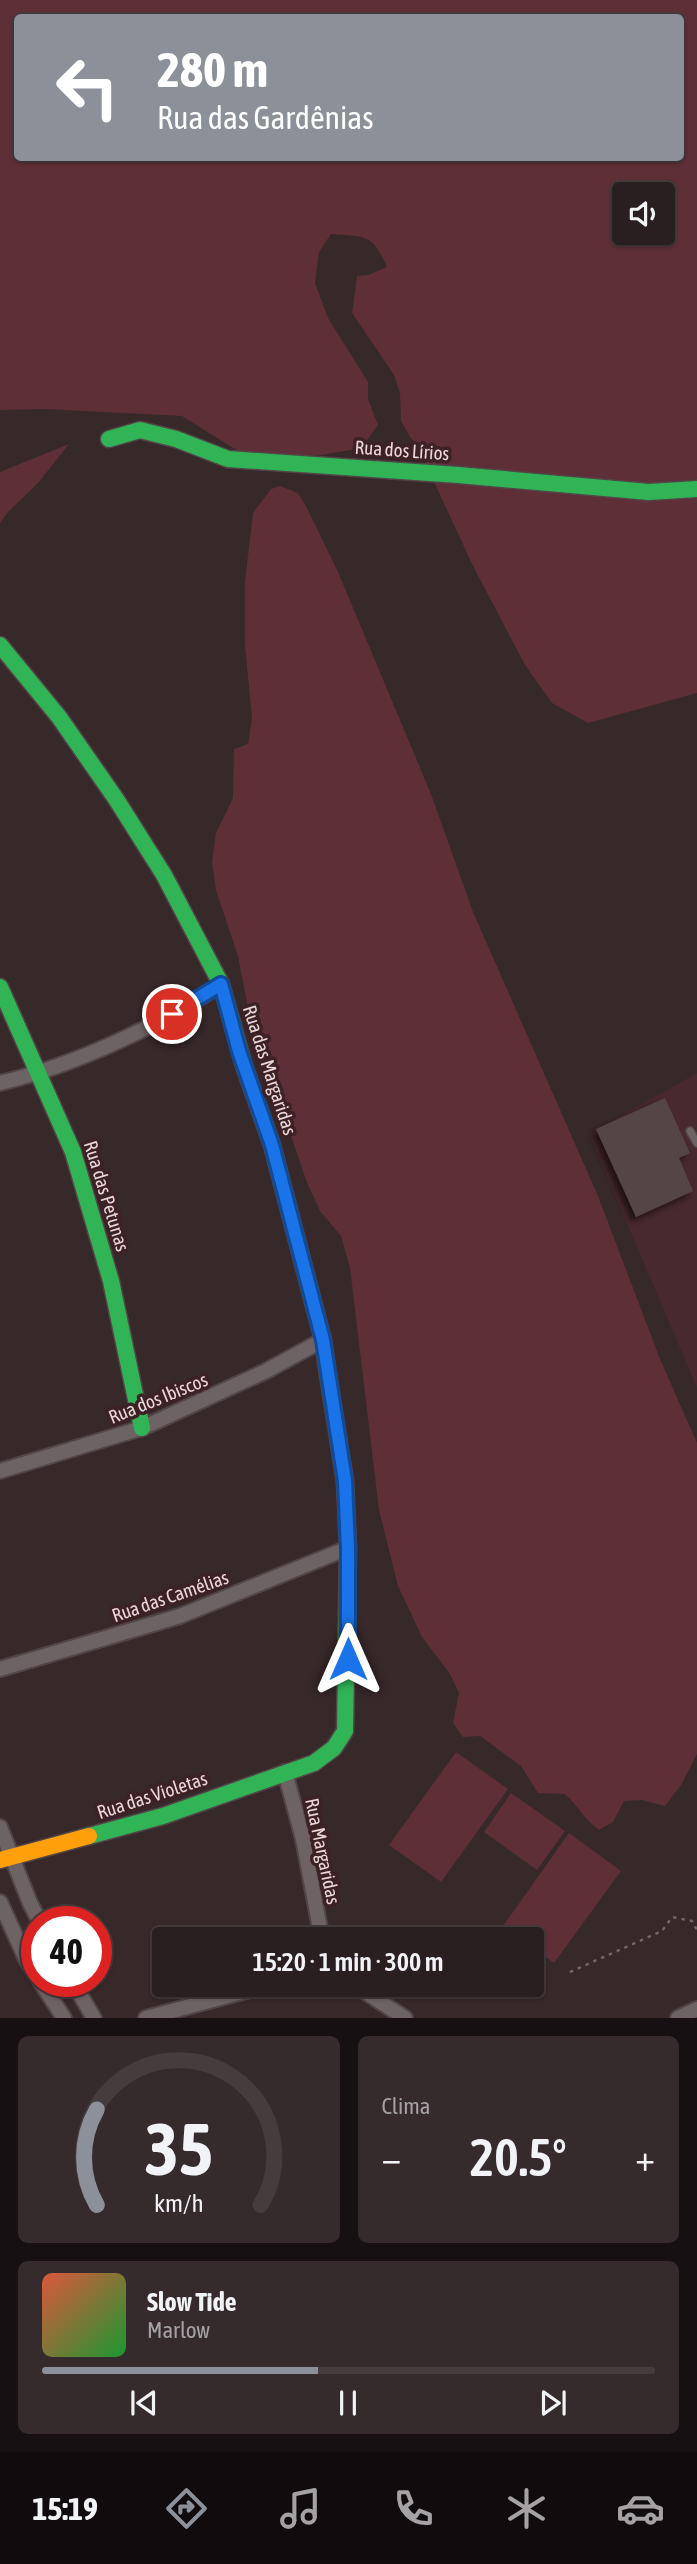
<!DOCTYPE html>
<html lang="pt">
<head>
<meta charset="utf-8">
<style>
	body { margin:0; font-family:"Asap Condensed",sans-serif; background:#352b2d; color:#f1f3f6; height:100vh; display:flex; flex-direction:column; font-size:26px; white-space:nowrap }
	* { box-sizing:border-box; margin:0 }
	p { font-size:23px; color:#a5a2a5 }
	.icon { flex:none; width:38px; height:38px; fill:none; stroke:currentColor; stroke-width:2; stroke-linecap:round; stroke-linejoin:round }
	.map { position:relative; height:2018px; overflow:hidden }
	.panel { display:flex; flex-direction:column; gap:18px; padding:18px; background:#171012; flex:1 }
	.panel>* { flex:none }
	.guide { position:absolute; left:14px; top:14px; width:670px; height:147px; border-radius:7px; box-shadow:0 2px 5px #0004,0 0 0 2px #453c3e; background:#8c9099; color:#fff; overflow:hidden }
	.tools { position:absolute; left:612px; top:182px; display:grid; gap:14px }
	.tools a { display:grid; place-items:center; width:63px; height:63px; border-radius:7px; background:#291e20; box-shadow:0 2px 5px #0004,0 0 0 2px #453c3e; font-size:35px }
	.speed { position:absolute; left:21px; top:1906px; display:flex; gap:14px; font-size:35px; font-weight:700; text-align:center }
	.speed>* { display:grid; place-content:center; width:91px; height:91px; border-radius:50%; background:#291e20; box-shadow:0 2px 5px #0004,0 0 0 2px #453c3e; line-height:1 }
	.speed .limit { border:10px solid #d22; background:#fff; color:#111 }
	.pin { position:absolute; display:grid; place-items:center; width:60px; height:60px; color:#fff; margin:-30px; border:4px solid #fff; border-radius:50%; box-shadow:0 2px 7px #0007 }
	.me { position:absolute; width:77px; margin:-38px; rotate:0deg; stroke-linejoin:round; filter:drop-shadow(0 0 5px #0008) }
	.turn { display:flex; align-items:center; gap:24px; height:147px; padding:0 28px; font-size:32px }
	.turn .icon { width:91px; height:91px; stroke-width:2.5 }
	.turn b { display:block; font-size:49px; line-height:60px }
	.big { font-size:52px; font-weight:600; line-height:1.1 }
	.panel .card { flex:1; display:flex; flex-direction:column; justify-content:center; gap:10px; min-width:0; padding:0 24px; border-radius:10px; background:#352b2d }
	.panel .dial { align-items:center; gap:0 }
	.dial svg { height:182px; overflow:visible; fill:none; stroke:#453c3e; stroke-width:7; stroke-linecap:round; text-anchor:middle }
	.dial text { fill:#f1f3f6; stroke:none }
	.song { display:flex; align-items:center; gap:21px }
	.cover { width:84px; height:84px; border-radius:10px; background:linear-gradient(135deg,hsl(10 70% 55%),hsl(130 70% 35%)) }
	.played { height:7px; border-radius:4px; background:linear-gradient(90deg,#8c9099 45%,#453c3e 45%) }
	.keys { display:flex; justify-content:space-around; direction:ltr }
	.heat { display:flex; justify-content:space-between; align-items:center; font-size:38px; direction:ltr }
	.panel .tiles { flex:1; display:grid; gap:18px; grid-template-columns:1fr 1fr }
	.card:last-child { grid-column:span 2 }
	.trip { position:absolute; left:152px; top:1927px; width:392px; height:70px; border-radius:7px; background:#291e20; box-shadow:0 2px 5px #0004,0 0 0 2px #453c3e; font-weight:600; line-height:70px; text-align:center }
	.menu { display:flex; height:112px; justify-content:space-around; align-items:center; background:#100c0d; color:#a5a2a5 }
	.menu .icon { width:49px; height:49px }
	.menu .active { color:#8c9099 }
	.menu b { font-size:32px; color:#f1f3f6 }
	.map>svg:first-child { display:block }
	.built { fill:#48292d }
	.green { fill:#5e2f37; fill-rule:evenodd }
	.building { fill:#574447; filter:url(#shadow) }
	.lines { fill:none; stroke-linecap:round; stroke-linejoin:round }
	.lane-casing { stroke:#524547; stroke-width:10 }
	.street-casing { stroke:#524547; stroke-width:18 }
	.fast-casing { stroke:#524547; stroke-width:19 }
	.slow-casing { stroke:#524547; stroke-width:19 }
	.jam-casing { stroke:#524547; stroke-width:19 }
	.path { stroke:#726667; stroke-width:2.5; stroke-dasharray:3.5 5; stroke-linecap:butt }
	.lane { stroke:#6e6364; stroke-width:7 }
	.street { stroke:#6e6364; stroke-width:14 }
	.fast { stroke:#30b455; stroke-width:16 }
	.slow { stroke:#ff9f0a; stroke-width:16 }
	.jam { stroke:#e5322d; stroke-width:16 }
	.route-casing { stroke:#114b97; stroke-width:18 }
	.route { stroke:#1a73e8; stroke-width:12 }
	.labels { text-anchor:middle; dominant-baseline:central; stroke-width:7; stroke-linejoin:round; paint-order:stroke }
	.street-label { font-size:19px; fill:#ead7d9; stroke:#3d2225 }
</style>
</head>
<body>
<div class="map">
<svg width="697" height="2018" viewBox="0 0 697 2018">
	<defs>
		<filter id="shadow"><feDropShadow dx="-4.5" dy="4.5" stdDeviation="3.5" flood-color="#0009"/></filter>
	</defs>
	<rect width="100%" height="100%" fill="#37282a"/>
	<!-- built -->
	<path class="built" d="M697 1073V1388L589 1134Z"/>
	<!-- green -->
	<path class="green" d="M0 0H697V693L588 723 552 703 525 665 473 566 417 445 410 437 401 421 400 393 394 375 352 313 357 276 368 275 387 267C372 233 366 237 331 234L319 252 315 283 328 318 368 382V399L378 425 361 448 322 455 254 458 233 448 182 416 45 409 0 410ZM18 18H681V158H18ZM625 194H663V233H625Z
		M69 444 38 483 8 512 0 523V472Z
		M280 486 298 493 307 508 338 572 431 794 473 912 598 1196 660 1359 697 1443V1754L681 1785 665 1806 642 1800 624 1801 613 1822 599 1830C583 1818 579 1807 565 1794L538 1793 521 1766 480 1736 463 1737 453 1723 459 1693 450 1674 422 1637 398 1586 379 1510 350 1268 341 1236 320 1211 306 1180 248 1008 238 956 216 890 212 862 216 833 233 798 234 749 248 744 252 718 245 645V581L253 513 271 489Z
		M456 1752 508 1789 441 1882 389 1845Z
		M511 1793 565 1831 537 1870 484 1832Z
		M569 1833 621 1871 554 1963 532 1947V1939H521L503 1926Z"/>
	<!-- building -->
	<path class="building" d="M665 1098 690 1153 679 1158 693 1191 636 1217 596 1129Z"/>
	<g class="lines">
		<!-- lane casing -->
		<g class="lane-casing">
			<path id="lane" d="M690 1131 697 1143"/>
		</g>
		<!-- street casing -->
		<g class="street-casing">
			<path id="street" d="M0 1083C72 1066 160 1026 221 984
				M0 1471 142 1428 266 1371 323 1340
				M0 1669 180 1616 348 1548
				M285 1772 303 1839 322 1939
				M0 1827 30 1903 40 1922
				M0 1902 26 1959 37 1976
				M40 1981 64 2018
				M72 1981 94 2018
				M353 1984 405 2018
				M146 2018 272 1984
				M678 2018 697 2009"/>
		</g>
		<!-- fast casing -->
		<g class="fast-casing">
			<path id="fast" d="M109 439 140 430 176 439 228 459 458 475 649 492 697 489
				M0 645 59 717 116 799 164 875 221 984 244 1066
				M0 987 73 1152 111 1281 142 1428
				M89 1836 163 1816 314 1763 334 1748 345 1731 348 1548 345 1481 328 1375"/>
		</g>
		<!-- slow casing -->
		<g class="slow-casing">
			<path id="slow" d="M0 1860 89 1836"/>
		</g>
		<!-- jam casing -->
		<g class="jam-casing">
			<path id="jam" d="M244 1066 272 1145 323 1340 328 1375"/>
		</g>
		<!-- path -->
		<path class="path" d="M570 1972 662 1931 672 1917 692 1921 697 1930"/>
		<!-- lane -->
		<use href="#lane" class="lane"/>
		<!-- street -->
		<use href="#street" class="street"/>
		<!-- fast -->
		<use href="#fast" class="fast"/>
		<!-- slow -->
		<use href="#slow" class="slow"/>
		<!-- jam -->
		<use href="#jam" class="jam"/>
	</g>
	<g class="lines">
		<!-- route casing -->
		<g class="route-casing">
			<path id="route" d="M172 1014 221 984 239 1051 272 1145 323 1340 345 1481 348 1548V1659"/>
		</g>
		<!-- route -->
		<use href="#route" class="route"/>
	</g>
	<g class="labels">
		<!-- street labels -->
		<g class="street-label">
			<text transform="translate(402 450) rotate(4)">Rua dos Lírios</text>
			<text transform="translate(270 1070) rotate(72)">Rua das Margaridas</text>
			<text transform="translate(107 1196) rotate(73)">Rua das Petunas</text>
			<text transform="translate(158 1398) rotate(-22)">Rua dos Ibiscos</text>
			<text transform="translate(170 1596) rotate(-19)">Rua das Camélias</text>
			<text transform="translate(152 1795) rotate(-18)">Rua das Violetas</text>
			<text transform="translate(323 1851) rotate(78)">Rua Margaridas</text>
		</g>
	</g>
</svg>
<div class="tools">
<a><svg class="icon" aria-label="sound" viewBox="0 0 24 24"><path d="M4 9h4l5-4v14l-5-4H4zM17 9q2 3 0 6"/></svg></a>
</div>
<div class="speed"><div class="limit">40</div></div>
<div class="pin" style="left:172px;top:1014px;background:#d93025"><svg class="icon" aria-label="arrive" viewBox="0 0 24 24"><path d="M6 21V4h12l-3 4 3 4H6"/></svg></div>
<svg class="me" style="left:348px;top:1659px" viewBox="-20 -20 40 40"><path d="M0-17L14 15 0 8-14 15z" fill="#1a73e8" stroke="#fff" stroke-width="4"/></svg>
<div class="trip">15:20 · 1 min · 300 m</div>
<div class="guide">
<div class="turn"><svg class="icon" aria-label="left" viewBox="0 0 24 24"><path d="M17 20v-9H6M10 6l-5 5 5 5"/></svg><div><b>280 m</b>Rua das Gardênias</div></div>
</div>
</div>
<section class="panel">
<div class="tiles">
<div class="card dial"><svg viewBox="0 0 100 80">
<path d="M14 69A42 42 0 1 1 86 69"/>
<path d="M14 69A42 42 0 0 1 14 27" stroke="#8c9099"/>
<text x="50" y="56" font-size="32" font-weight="700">35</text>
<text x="50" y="72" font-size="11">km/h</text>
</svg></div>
<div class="card"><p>Clima</p>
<div class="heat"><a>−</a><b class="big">20.5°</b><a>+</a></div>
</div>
<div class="card">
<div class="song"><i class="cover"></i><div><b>Slow Tide</b><p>Marlow</p></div></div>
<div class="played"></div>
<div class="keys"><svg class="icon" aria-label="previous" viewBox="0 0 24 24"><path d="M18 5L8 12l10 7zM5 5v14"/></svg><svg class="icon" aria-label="pause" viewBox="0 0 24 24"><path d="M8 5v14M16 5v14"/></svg><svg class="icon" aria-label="next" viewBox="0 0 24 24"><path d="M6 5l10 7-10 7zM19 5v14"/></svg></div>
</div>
</div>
</section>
<nav class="menu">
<b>15:19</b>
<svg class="icon active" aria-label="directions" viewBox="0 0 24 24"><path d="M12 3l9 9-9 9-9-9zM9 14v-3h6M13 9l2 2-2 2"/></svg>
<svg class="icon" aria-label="music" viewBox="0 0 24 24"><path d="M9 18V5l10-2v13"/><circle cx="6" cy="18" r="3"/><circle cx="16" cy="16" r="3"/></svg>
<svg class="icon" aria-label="phone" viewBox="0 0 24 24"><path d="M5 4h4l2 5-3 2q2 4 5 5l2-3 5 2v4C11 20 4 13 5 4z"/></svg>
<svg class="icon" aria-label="climate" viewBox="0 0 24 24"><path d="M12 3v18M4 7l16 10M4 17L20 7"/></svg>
<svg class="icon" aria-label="car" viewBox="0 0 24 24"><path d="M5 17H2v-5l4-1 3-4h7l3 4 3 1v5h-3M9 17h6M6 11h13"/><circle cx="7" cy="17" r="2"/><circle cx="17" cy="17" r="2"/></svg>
</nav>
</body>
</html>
